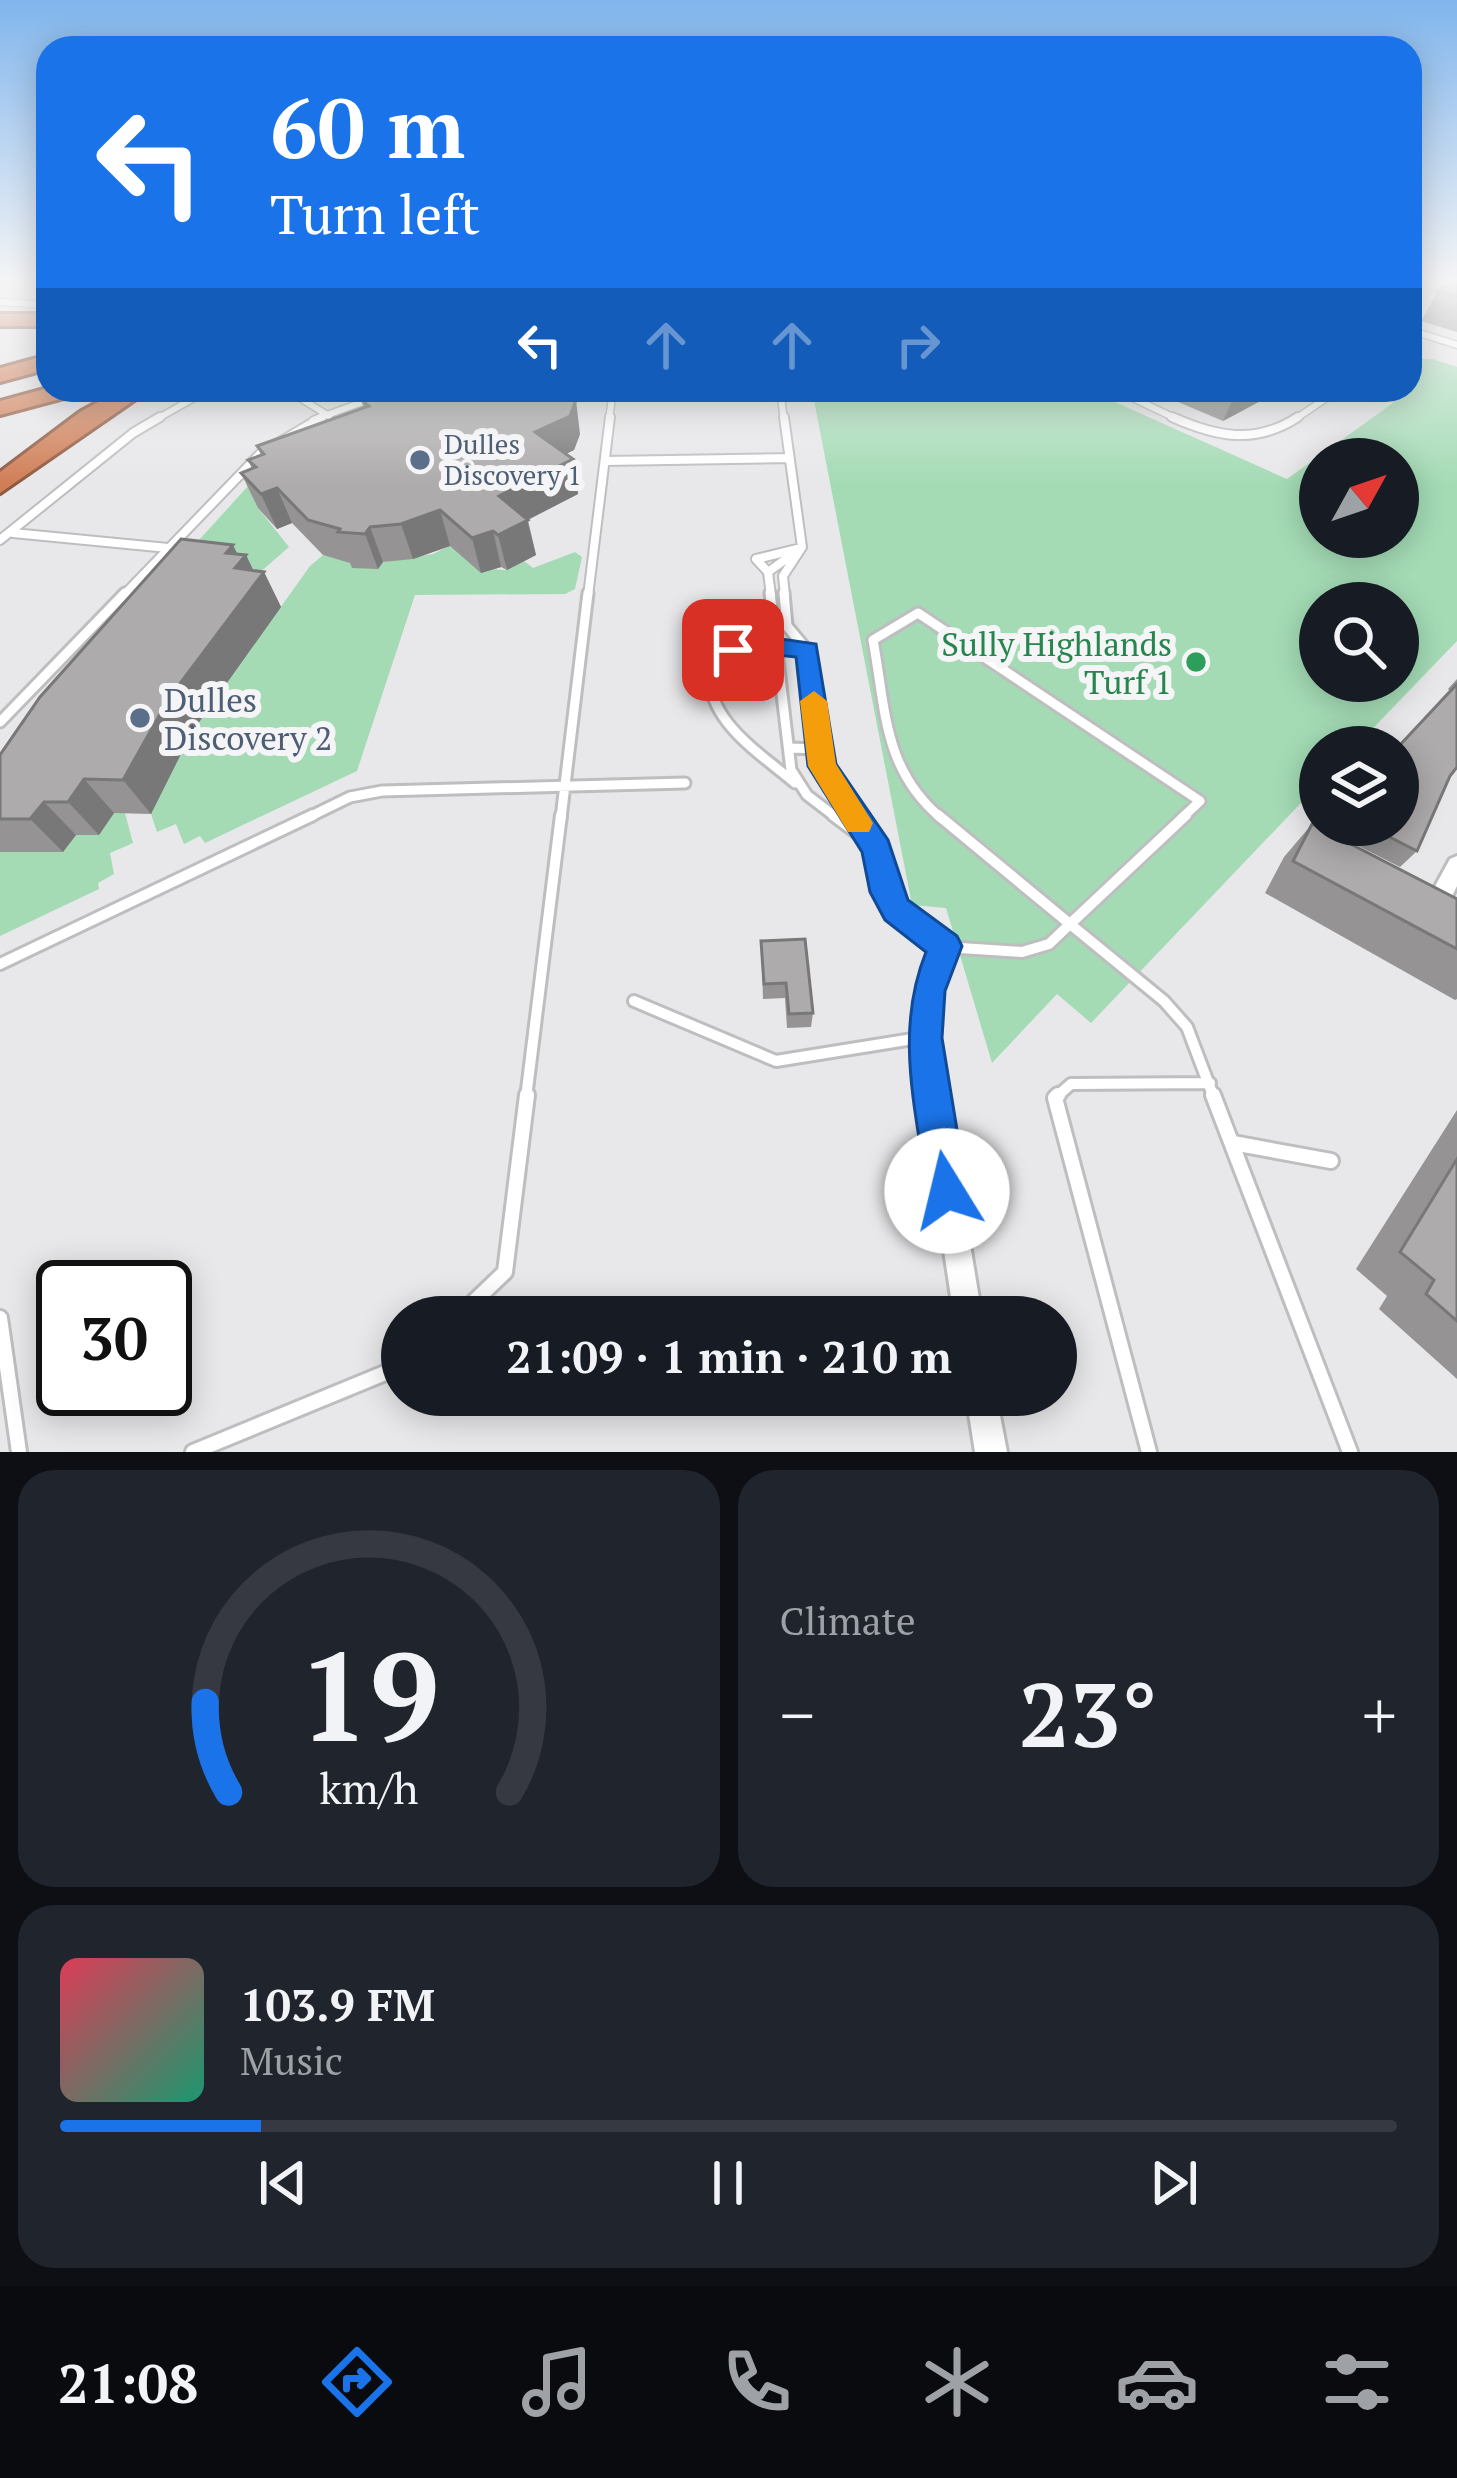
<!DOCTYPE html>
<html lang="en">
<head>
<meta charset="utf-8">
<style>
	body { margin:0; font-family:"PT Serif",serif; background:#20242c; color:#f1f3f6; height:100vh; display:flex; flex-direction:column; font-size:45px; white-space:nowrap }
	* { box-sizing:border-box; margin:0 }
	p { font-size:39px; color:#9ea1a6 }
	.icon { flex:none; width:66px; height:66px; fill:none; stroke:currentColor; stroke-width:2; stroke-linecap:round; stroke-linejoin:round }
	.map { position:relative; height:1452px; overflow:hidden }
	.drawer { display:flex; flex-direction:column; gap:18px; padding:18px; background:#0d0f14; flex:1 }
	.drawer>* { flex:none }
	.guide { position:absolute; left:36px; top:36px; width:1386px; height:366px; border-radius:36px; box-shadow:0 6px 30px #0003; background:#1a73e8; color:#fff; overflow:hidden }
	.needle { width:78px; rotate:50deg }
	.tools { position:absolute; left:1299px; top:438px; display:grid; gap:24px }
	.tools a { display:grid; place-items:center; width:120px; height:120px; border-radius:50%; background:#171b24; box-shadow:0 6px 30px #0003; font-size:60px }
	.speed { position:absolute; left:36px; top:1260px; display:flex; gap:24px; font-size:60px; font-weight:700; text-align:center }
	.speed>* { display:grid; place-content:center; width:156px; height:156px; border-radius:50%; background:#171b24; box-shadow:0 6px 30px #0003; line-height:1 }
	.speed .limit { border:6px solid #111; border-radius:18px; background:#fff; color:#111 }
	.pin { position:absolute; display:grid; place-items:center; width:102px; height:102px; color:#fff; margin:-51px; border-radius:24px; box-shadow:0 6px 18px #0006 }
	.me { position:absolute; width:132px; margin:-66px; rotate:351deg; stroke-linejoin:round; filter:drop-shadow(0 0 9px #0008) }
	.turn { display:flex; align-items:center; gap:42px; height:252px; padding:0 36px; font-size:54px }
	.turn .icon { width:156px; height:156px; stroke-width:2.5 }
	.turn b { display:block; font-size:84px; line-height:102px }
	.lanes { display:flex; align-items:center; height:114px; padding:0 36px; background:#0003; justify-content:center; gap:60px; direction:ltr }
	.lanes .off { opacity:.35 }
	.big { font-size:90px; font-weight:800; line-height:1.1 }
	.drawer .tile { flex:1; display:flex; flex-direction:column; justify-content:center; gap:18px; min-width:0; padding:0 42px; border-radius:36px; background:#20242c }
	.drawer .dial { align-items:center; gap:0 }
	.dial svg { height:312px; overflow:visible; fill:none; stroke:#363941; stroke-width:7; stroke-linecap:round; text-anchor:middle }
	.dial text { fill:#f1f3f6; stroke:none }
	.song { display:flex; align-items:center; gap:36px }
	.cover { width:144px; height:144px; border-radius:18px; background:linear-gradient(135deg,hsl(350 70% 55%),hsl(160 70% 35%)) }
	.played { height:12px; border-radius:6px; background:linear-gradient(90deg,#1a73e8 15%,#363941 15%) }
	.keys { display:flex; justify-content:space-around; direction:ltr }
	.heat { display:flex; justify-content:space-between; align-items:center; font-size:66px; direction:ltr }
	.drawer .tiles { flex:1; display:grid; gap:18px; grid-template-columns:1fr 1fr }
	.tile:last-child { grid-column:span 2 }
	.trip { position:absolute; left:381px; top:1296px; width:696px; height:120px; border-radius:60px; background:#171b24; box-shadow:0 6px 30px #0003; font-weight:800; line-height:120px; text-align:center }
	.dock { display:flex; height:192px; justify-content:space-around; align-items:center; background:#090b0e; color:#9ea1a6 }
	.dock .icon { width:84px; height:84px }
	.dock .active { color:#1a73e8 }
	.dock b { font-size:54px; color:#f1f3f6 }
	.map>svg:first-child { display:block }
	.green { fill:#a4dbb5; fill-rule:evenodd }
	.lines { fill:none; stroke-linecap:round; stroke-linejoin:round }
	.service-far4-casing { stroke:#bebec0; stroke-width:9 }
	.service-far3-casing { stroke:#bebec0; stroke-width:12 }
	.service-far2-casing { stroke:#bebec0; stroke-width:15 }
	.service-far1-casing { stroke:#bebec0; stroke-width:16 }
	.service-casing { stroke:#bebec0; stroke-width:20 }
	.minor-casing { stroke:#bebec0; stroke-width:6 }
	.motorway-casing { stroke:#8e593f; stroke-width:6 }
	.service-far4 { stroke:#fff; stroke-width:6 }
	.service-far3 { stroke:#fff; stroke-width:8 }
	.service-far2 { stroke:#fff; stroke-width:9 }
	.service-far1 { stroke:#fff; stroke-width:10 }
	.service { stroke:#fff; stroke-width:14 }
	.minor { fill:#fff; fill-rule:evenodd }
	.motorway { fill:#d07e56; fill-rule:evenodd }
	.wall { fill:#959394 }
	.shaded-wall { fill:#797878 }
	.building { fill:#adabac; stroke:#797878; stroke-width:3 }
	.route { fill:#1a73e8; stroke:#114b97; stroke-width:3 }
	.slow { fill:#f59e0b }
	.service-dot { fill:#5c6f8a; stroke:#f5f5f7; stroke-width:4.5 }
	.leisure-dot { fill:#2e9e5b; stroke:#f5f5f7; stroke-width:4.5 }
	.labels { text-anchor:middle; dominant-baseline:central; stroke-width:12; stroke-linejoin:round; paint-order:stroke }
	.far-service-label { font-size:27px; fill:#4e5e75; stroke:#f5f5f7; text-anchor:start }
	.leisure-label { font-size:33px; fill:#27864d; stroke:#f5f5f7; text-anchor:end }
	.service-label { font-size:33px; fill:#4e5e75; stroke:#f5f5f7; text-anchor:start }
</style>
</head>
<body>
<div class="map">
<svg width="1457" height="1452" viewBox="0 0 1457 1452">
	<rect width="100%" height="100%" fill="#e8e8ea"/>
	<!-- green -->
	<path class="green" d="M1410 359H1433L1457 367V641L1355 747H1320V783L1091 1023 1057 994 992 1063 946 908 912 905 812 390H1088L1287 479 1393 403 1394 390H1410ZM1320 459H1398V537H1320ZM1320 603H1398V681H1320Z
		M269 463 258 508 289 547 251 580 0 759Z
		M486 528 489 569 507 570 524 561 533 568 575 552 582 557 575 589 565 594 415 595 357 771 205 843 200 836 184 844 176 824 157 832 151 814 192 732 310 566 323 555 378 569 383 562 433 554Z
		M114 813H125L133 843 110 853 114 874 98 883 99 889 0 936V852H63L76 835H99Z"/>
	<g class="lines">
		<!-- service-far4 casing -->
		<g class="service-far4-casing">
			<path id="service-far4" d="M0 302 48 305
				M1410 330 1457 345
				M287 390 329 416
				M780 390 784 420
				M1116 390 1179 420
				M155 420 208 390
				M313 420 371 399
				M609 420 613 390
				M1294 420 1338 390"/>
		</g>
		<!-- service-far3 casing -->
		<g class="service-far3-casing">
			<path id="service-far3" d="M784 417 802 547 783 576 785 596
				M1172 417C1217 437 1255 445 1298 417
				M605 461 789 458
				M13 533 168 548
				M0 540 133 433 160 417
				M768 572 756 559 797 549
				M123 596 260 454 322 417
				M588 596 610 417
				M771 596 768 572 797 551"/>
		</g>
		<!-- service-far2 casing -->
		<g class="service-far2-casing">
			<path id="service-far2" d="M770 593 791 770 807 795 837 818
				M784 593 787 626 807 650 822 766 856 818
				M0 722 125 593
				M789 748 820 749
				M795 783C760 753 701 718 711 665L749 644 807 650
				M307 818 350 797 382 791 685 783
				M561 818 588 593
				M941 818C883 769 886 710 873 640L918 613 1200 801 1182 818"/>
		</g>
		<!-- service-far1 casing -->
		<g class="service-far1-casing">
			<path id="service-far1" d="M833 815 869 842
				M854 815 877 849 886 892 910 924 945 947 1022 952 1049 944 1070 924
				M938 815 1070 924
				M1070 924 1164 1001 1187 1027 1214 1098
				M1070 924 1186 815
				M0 964 313 815
				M634 1001 776 1061 919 1038
				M526 1098 561 815
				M1055 1098 1071 1084 1210 1083"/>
		</g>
		<!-- service casing -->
		<g class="service-casing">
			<path id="service" d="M1058 1095 1055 1098 1149 1452
				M1213 1095 1350 1452
				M1233 1143 1331 1161
				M458 1317 505 1272 527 1095
				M0 1318 19 1452
				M193 1452 402 1366"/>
		</g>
		<!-- minor casing -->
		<g class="minor-casing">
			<path id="minor" d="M1457 856V886L1443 915 1435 917 1427 915 1424 908 1427 901 1450 859Z
				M945 937 953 940 956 947 939 991 936 1038 982 1317H954L912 1038 917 991 937 940Z
				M966 1395H996L1007 1452H975Z"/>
		</g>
		<!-- motorway casing -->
		<g class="motorway-casing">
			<path id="motorway" d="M0 314H48V326H0Z
				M48 355V369L0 382V368Z
				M48 388 79 390 75 395 0 415V401Z
				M120 390H149L0 493V472L80 412Z"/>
		</g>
		<!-- service-far4 -->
		<use href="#service-far4" class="service-far4"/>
		<!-- service-far3 -->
		<use href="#service-far3" class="service-far3"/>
		<!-- service-far2 -->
		<use href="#service-far2" class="service-far2"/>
		<!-- service-far1 -->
		<use href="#service-far1" class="service-far1"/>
		<!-- service -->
		<use href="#service" class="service"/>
		<!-- minor -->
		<use href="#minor" class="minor"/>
		<!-- motorway -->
		<use href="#motorway" class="motorway"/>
	</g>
	<!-- wall -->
	<path class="wall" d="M1438 291 1457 296V332L1421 321Z
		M1150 390H1281L1223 421Z
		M361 400 580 434 574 450 566 454 573 459 578 494 528 520 536 555 507 570 501 567 481 573 450 546 413 559 383 562 378 569 352 568 350 563 323 555 292 523 277 529 258 508 241 473 252 469 248 460 261 455 257 446 364 408Z
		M238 554 246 555 253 570 264 572 281 607 192 732 151 814 114 813 99 835H76L63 852H0V755Z
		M1457 679V767L1450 776 1417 851 1400 867 1345 839 1352 825H1398L1450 691 1448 689Z
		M1312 824 1457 899V999L1455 1000 1265 893 1284 857Z
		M761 941 813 1013 811 1027 787 1028 785 998 763 999Z
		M1457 1110V1379L1379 1309 1387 1296 1356 1269Z"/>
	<!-- shaded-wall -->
	<path class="shaded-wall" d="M1237 390H1281L1223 421Z
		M576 400 580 434 574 450 541 466 535 432Z
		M573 459 578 494 527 520 536 555 507 570 498 535 499 496Z
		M277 488 292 523 277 529 261 494Z
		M440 510 450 546 413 559 401 524Z
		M370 527 383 562 378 569 365 534Z
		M493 531 501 567 481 573 472 538Z
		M233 545 241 561 246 555 258 580 264 572 281 607 192 732 151 814 123 780 226 553Z
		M84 779 114 813 99 835 68 802Z
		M44 802 76 835 63 852 30 819Z"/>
	<!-- building -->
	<path class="building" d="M1455 280H1457V296L1438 291Z
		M391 390H564L576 400 570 416 535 432 573 459 499 496 528 520 498 535 493 531 472 538 440 510 401 524 370 527 365 534 338 532 340 529 308 520 277 488 261 494 241 473 256 467 248 460 264 454 257 446 369 406 361 400Z
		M181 539 233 545 226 553 246 555 235 568 264 572 169 698 123 780 84 779 68 802H44L30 819H0V755L40 697Z
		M1457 684V767L1450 776 1417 851 1366 825H1398V747Z
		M1312 824 1457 899V949L1293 861Z
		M805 939 813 1013 789 1014 786 983 764 984 761 941Z
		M1457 1159V1321L1426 1294 1434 1280 1400 1252Z"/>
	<!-- sky -->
	<linearGradient id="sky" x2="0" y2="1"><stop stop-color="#80b5ec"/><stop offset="0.58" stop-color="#f5f5f6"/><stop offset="1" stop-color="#f5f5f6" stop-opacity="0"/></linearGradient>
	<rect width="1457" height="484" fill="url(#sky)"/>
	<!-- route -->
	<path class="route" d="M760 636 816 644 836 764 888 840 908 900 957 936 962 946 945 991 942 1038 967 1191 961 1206 947 1212 933 1206 927 1191C916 1108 894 1032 926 952L885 920 870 892 862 852 808 766 796 657 760 653 733 658 721 650 724 644Z"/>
	<!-- slow -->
	<path class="slow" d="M814 691 827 701 836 764 873 823 869 832H848L808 766 800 701Z"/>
	<!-- markers -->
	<g class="service-dot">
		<circle cx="420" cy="460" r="12"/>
		<circle cx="140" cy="718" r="12"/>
	</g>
	<circle class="leisure-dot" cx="1196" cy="662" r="12"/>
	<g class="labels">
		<!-- far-service labels -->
		<g class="far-service-label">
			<text x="444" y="444">Dulles<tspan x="444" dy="31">Discovery 1</tspan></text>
		</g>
		<!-- leisure labels -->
		<g class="leisure-label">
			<text x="1172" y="643">Sully Highlands<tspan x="1172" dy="38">Turf 1</tspan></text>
		</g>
		<!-- service labels -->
		<g class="service-label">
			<text x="164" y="699">Dulles<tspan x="164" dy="38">Discovery 2</tspan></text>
		</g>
	</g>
</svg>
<div class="tools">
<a><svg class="needle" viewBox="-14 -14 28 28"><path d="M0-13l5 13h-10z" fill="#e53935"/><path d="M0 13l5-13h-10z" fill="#9ea1a6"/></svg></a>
<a><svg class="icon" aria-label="search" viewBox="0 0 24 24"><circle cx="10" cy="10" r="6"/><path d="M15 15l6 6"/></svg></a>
<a><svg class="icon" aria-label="layers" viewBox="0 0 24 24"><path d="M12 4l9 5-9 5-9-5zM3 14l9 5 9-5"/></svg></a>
</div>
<div class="speed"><div class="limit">30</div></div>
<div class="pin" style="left:733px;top:650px;background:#d93025"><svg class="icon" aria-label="arrive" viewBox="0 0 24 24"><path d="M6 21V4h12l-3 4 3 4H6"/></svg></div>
<svg class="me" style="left:947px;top:1191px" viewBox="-20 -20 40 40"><circle r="19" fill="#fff"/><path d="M0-13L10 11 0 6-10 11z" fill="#1a73e8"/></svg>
<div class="trip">21:09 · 1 min · 210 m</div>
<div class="guide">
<div class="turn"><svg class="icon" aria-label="left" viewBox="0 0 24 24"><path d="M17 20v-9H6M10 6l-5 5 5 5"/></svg><div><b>60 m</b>Turn left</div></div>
<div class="lanes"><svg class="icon" aria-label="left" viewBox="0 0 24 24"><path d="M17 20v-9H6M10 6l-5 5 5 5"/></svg><svg class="icon off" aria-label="ahead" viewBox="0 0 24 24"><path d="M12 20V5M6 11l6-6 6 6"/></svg><svg class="icon off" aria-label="ahead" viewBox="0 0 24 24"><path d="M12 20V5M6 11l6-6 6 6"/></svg><svg class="icon off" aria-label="right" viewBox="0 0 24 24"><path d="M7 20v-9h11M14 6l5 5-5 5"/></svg></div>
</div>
</div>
<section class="drawer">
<div class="tiles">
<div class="tile dial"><svg viewBox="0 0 100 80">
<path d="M14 69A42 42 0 1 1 86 69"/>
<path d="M14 69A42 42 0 0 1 8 46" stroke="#1a73e8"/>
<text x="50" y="56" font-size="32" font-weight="700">19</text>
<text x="50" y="72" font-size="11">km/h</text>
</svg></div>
<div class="tile"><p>Climate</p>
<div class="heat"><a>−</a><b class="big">23°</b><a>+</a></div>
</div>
<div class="tile">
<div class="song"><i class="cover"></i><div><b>103.9 FM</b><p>Music</p></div></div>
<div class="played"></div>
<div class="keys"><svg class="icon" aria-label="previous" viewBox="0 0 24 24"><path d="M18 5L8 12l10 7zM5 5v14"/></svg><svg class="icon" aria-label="pause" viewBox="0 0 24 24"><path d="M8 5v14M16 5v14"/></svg><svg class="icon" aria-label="next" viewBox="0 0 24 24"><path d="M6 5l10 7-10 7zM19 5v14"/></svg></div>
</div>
</div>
</section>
<nav class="dock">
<b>21:08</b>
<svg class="icon active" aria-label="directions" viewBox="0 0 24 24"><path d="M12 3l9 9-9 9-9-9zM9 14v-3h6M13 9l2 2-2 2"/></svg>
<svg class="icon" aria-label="music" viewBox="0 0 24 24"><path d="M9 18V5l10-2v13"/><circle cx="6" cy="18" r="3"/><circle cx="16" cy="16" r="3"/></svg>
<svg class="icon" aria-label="phone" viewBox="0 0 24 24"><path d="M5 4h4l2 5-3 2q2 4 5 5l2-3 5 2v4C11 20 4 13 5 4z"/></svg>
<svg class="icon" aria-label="climate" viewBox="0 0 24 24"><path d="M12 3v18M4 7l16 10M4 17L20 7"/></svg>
<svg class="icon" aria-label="car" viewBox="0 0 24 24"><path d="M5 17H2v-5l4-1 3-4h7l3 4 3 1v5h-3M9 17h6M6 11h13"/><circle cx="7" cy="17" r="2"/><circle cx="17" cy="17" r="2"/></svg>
<svg class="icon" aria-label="filters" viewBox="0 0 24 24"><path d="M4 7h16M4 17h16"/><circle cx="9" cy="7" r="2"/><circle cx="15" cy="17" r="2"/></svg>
</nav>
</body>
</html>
